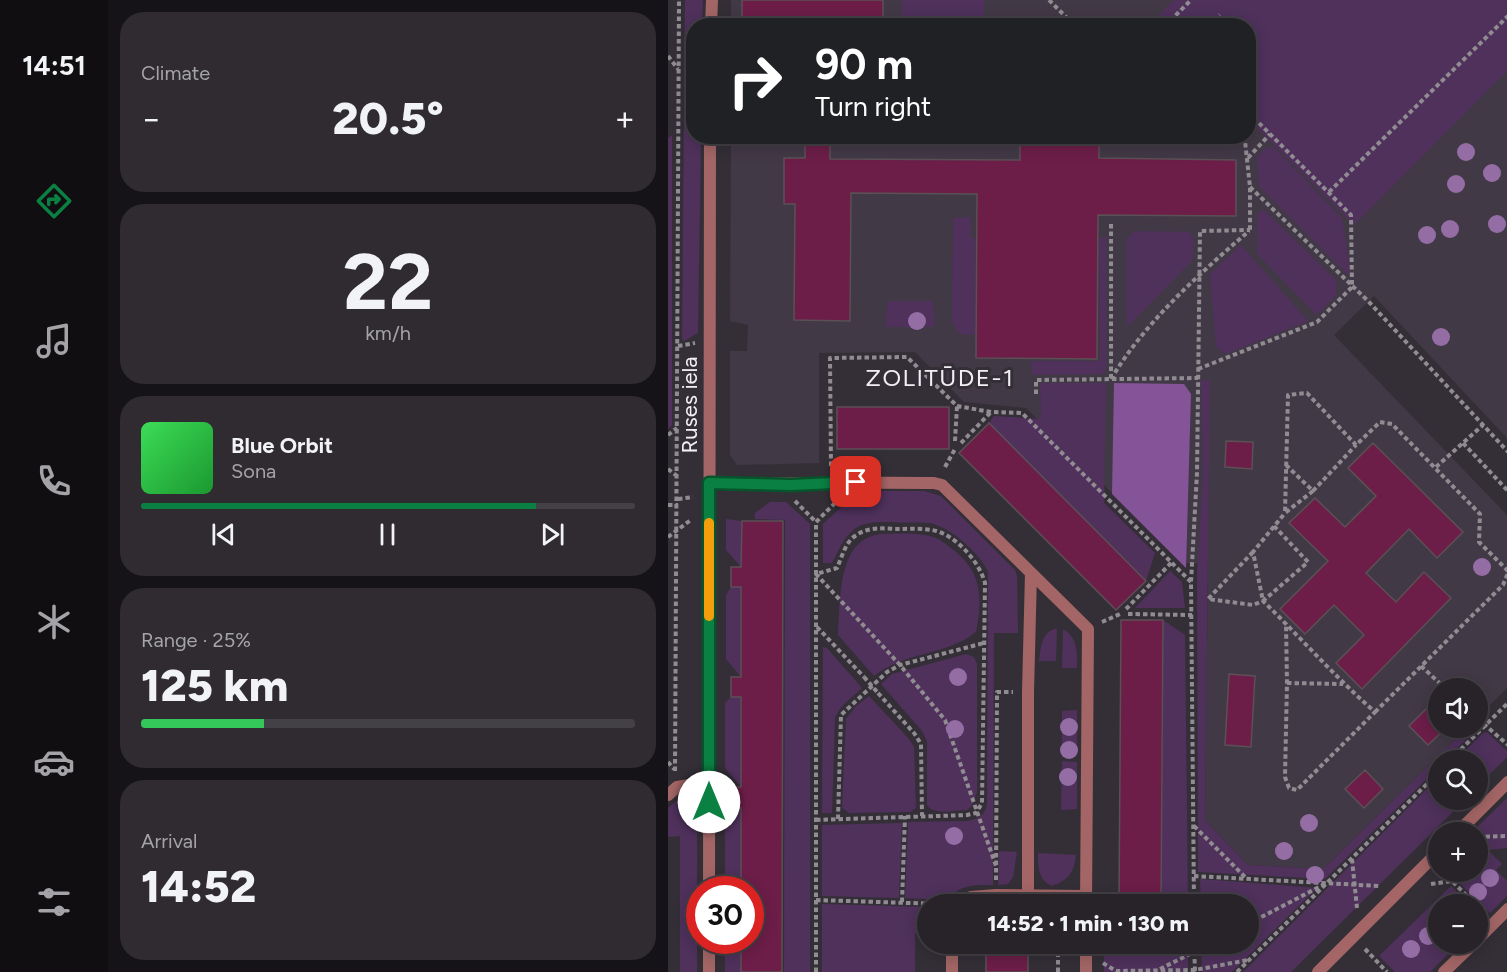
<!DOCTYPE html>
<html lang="en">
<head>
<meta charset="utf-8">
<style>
	body { margin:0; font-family:Figtree,sans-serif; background:#2f2b31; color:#f1f3f6; height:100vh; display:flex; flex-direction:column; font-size:22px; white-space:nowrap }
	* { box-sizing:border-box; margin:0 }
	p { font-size:20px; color:#a4a4a8 }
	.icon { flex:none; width:33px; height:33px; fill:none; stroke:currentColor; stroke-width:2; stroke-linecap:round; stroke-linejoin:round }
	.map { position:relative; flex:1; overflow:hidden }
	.drawer { display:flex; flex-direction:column; gap:12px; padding:12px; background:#151317; width:560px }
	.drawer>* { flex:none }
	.top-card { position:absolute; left:18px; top:18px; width:570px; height:126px; border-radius:24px; box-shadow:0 3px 15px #0003,0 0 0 2px #434046; background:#202124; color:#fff; overflow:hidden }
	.controls { position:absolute; left:760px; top:678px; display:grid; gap:12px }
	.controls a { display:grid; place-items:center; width:60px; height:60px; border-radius:50%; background:#272329; box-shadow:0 3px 15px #0003,0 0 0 2px #434046; font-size:30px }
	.speed { position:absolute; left:18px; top:876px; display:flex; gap:12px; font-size:30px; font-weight:700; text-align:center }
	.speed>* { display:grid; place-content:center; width:78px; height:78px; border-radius:50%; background:#272329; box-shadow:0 3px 15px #0003,0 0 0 2px #434046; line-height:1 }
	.speed .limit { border:9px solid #d22; background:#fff; color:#111 }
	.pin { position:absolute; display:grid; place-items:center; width:51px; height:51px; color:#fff; margin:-26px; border-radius:12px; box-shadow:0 3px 9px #0006 }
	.me { position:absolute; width:66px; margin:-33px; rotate:0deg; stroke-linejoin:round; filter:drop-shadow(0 0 4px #0008) }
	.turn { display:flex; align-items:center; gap:21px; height:126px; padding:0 30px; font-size:27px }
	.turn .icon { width:78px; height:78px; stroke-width:2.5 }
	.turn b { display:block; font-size:42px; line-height:51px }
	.big { font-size:45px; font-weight:800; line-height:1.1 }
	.drawer .card { flex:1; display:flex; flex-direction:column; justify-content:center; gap:9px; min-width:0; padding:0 21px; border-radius:24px; background:#2f2b31 }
	.drawer .dial { align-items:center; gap:0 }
	.dial b { font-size:78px; line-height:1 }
	.song { display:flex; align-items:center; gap:18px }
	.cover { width:72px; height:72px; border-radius:9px; background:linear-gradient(135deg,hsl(130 70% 55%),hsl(130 70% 35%)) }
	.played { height:6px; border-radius:3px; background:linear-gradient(90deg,#0b8043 80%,#434046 80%) }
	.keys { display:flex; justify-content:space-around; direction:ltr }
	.heat { display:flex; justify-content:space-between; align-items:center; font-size:33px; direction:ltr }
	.charge { height:9px; border-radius:4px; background:linear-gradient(90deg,#34c759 25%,#434046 0) }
	.trip { position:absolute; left:249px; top:894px; width:342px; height:60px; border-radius:30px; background:#272329; box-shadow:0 3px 15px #0003,0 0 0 2px #434046; font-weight:800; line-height:60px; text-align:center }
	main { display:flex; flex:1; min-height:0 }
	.tab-bar { display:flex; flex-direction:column; width:108px; justify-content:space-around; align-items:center; background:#100e10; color:#a4a4a8 }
	.tab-bar .icon { width:42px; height:42px }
	.tab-bar .current { color:#0b8043 }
	.tab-bar b { font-size:27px; color:#f1f3f6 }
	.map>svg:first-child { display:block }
	.built { fill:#423946 }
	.green { fill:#4f315c }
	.forest { fill:#845398 }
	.building { fill:#6c1e48; stroke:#5b5055; stroke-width:1.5 }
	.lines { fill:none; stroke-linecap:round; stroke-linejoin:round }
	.path { stroke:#908c92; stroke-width:4; stroke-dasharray:4.5 3; stroke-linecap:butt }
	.minor { stroke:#a36565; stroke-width:12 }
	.path-bridge { stroke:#908c92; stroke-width:4; stroke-dasharray:4.5 3; stroke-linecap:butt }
	.tree { fill:#946da5 }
	.route-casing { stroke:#07532c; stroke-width:15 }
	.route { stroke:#0b8043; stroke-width:10 }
	.slow { stroke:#f59e0b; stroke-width:10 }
	.labels { text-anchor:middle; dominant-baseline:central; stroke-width:6; stroke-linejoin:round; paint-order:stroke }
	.street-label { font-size:22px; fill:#f2eff4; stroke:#342f37 }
	.neighbourhood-label { font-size:24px; letter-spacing:1.5px; fill:#f2eff4; stroke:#342f37 }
</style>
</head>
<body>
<main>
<nav class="tab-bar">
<b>14:51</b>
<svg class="icon current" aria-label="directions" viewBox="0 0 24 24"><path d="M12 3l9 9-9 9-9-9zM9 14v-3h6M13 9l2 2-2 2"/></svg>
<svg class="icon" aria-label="music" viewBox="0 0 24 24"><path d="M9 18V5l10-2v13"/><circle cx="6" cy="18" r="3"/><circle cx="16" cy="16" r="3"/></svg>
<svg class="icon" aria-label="phone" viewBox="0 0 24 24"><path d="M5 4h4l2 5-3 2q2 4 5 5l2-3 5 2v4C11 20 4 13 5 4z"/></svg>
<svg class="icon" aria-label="climate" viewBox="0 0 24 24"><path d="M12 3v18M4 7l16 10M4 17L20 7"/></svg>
<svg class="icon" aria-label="car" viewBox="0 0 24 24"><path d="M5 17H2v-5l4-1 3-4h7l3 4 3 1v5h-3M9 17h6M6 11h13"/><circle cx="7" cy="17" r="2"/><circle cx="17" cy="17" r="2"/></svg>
<svg class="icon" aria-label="filters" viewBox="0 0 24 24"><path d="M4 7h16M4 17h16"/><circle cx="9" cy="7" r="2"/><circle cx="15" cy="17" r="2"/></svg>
</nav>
<section class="drawer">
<div class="card"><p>Climate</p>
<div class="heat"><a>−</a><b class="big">20.5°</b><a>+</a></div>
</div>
<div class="card dial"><b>22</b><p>km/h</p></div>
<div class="card">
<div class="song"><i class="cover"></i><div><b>Blue Orbit</b><p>Sona</p></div></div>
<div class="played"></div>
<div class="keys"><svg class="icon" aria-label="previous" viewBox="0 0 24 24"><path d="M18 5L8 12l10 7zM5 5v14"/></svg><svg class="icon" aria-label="pause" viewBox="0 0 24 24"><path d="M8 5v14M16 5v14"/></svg><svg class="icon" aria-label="next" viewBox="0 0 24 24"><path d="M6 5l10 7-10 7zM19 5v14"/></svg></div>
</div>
<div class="card"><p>Range · 25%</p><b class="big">125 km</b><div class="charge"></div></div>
<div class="card"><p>Arrival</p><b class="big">14:52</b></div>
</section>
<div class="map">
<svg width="840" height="972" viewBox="0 0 840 972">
	<rect width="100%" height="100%" fill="#342f37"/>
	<!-- built -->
	<path class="built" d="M63 0H839V438L706 296 666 335 839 515V688L810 717V688H771V728H799L655 869 580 865 537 820 540 564 515 563 358 408 296 402 247 352 151 353V463L69 465 62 455V351H79L80 325 62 321 63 137 580 136V26L63 25Z"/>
	<!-- green -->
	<path class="green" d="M17 0H35L34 25 26 26V136L33 137 30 333 16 341 14 340Z
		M234 0H317L315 25H234Z
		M506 0H839V71L686 225 581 120 580 26 486 25 483 23Z
		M4 135V425L0 429V138Z
		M597 148H606L674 218 682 270 680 275 591 186 589 157Z
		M596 210 669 281 668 295 649 315 589 254V213Z
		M303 217V238H307V335L291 334 284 321 285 218Z
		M466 231 522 232 526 241 524 261 459 327V239Z
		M438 237V368L435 374 364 375 363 361H432L431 238Z
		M573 245 640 321 558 354 548 347 542 274Z
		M220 301H265L267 327H217Z
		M533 380H542L537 820 580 865 655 869 799 728H810L777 760H771V767L657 879 530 872 529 572 535 474Z
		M372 383H438L436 503 487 553 478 581 321 423 326 416 373 419Z
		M191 491H256L273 496 347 570 349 576 350 633H326L325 885C308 885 291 884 280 900L237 898 240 822 300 821C311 818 316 816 319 805L320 572C312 553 281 526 261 523 248 522 236 523 223 522 209 522 195 521 184 531 174 540 170 552 164 563H155V524Z
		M102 502H118L142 524V972H116L117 520 87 519V513Z
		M58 519 74 521 73 567 58 550Z
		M213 534C229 534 249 532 265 537 272 539 278 544 284 549 314 571 315 598 308 632 278 656 237 651 206 676L170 635C173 601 168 539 213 534Z
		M502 571 514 582 517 608H467Z
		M63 587H73V677L58 659V595Z
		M495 620 517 635 520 904H493Z
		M389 628 388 661H371C373 647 373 632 389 628Z
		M395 629C410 638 409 652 409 668H394Z
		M155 647 159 648 194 688 174 706 167 717 164 813H154Z
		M298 654 306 657 309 664V792L304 806 299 810C287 810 266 816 259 805V741L254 731 213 684 224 674Z
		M201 696 241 739 246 747 248 808 242 812 181 813 174 808 178 719 188 706Z
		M63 697H73V787L57 768V703Z
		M409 710V756H394V711Z
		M819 732 839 751V757L810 786V760H788L815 733Z
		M394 761 409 762V809L393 810Z
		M771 777V800H797L623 972H575Z
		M19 798 26 803 29 810V972H12V836L0 837V808L7 802Z
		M839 798V848L820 850 834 864 828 870 839 881V896L822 913 782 874 776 879 767 870 771 865V872H810V832H804Z
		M62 808H73V889H67L57 878V809Z
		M234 823 231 898 154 896V825Z
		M331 851 349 852 345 877 340 884 330 885Z
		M370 853 408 855C406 872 401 880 384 886 370 880 370 866 370 853Z
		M532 879H533L649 888 564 972H534L533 944H580V904H533Z
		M783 886 801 904H771V944H790L762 972H727L711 956Z
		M154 904 259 907V933H247V972H154Z
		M57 941H73V972H57Z
		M436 944H451V952H492L493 944H520V972H436Z"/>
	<!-- forest -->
	<path class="forest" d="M446 383 516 384 523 394 518 568 444 494Z"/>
	<!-- building -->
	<path class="building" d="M74 0H215V26H74Z
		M137 136H162V159L352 160V136H397V140L431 141V158L568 160V216L430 215 429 359 308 358 309 194 183 193 182 321 126 320 127 204H116V158H137Z
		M169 407H281V449H169Z
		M321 423 478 581 448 610 291 453Z
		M558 441 585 442 584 469 557 467Z
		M705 443 795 532 769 558 741 529 698 573 728 602 756 572 783 598 694 689 668 663 696 635 666 605 637 634 612 609 660 561 621 523 647 498 677 527 708 496 680 468Z
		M74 521H115L114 972H73V940H82V890H73V808H62V787H73V697H63V677H73V587H63V567H73Z
		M453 620H495L493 904H451Z
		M561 674 587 676 583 747 557 745Z
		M760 707 771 717V728H778L760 745 741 726Z
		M697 770 715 789 696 808 677 789Z
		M318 949H360V972H318Z"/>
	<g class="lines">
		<!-- path -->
		<path class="path" d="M381 0 407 26
			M497 26 523 0
			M541 26 552 15
			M0 56 10 69
			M575 136 577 141 582 187V230
			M425 141V136
			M580 158 602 134
			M582 187 700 301 840 452
			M661 192 840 16
			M443 224V378
			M10 346 27 343
			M530 369 649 322 684 287 683 215 580 112
			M443 379C477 322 531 274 581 231
			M368 394V380L530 378
			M0 435 9 428
			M287 441 289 406
			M293 443 323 412
			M795 443 840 491
			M618 465 645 491 617 513 620 395 639 393 688 445 712 422 724 424 812 514 811 542 840 571
			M163 466 162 358 239 357 289 406 323 412 354 413 523 582
			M277 467 287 449
			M768 467 815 425
			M0 469 9 476
			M645 491 688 445
			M10 499 25 497
			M127 501 148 522
			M0 505H10
			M606 526 640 562 595 601 585 552 617 513
			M0 537 24 519
			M585 552 540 599 585 605 595 601C633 638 667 677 707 712L629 790 621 788 617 777 619 683 618 623
			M458 609 504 562
			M460 614 524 615
			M434 622 452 614
			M149 627 196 677
			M753 666 777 688
			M619 683 675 684
			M210 693 246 733 253 744 254 816
			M707 712 835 585 840 573
			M810 719 840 745
			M782 760 840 703
			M0 762 6 769
			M7 771 11 0
			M170 819 173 715 219 672 232 665 316 643
			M148 820 299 815 308 813 314 803 317 583C311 561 287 534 264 530 252 528 239 529 227 529 213 528 199 527 187 536 177 543 174 557 169 568L148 574 232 665 277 720 328 866
			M526 826 578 878
			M810 837 840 836
			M684 859 689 908
			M526 876 711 886
			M328 880 329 692H345
			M763 884 784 881 807 904
			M148 900 273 904
			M234 902 237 816
			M526 904 523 582 529 473 532 231 582 230
			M580 924 655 885
			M526 944 527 971
			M697 949 719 972
			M435 963 448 971 527 970 580 960
			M492 969 542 944
			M148 972V522L169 501
			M390 972V944
			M569 972 771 772"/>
		<!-- minor -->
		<path class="minor" d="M43 26 44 0
			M41 483C116 484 191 482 266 483L274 485 420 629 418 904
			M0 795 9 787 41 782
			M790 832 840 782
			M41 890 42 136
			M360 896V692L363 573
			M290 904 303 897 328 895 418 896
			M810 939 840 909
			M418 944V972
			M41 972V940
			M284 972V944
			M650 972 771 851
			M776 972 805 944"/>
		<!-- path-bridge -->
		<path class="path-bridge" d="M196 677 210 693"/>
	</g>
	<!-- trees -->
	<g class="tree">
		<circle cx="798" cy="152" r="9"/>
		<circle cx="824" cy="173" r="9"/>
		<circle cx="788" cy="184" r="9"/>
		<circle cx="829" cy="224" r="9"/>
		<circle cx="782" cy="229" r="9"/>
		<circle cx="759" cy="235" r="9"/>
		<circle cx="249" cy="321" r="9"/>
		<circle cx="773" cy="337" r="9"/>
		<circle cx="814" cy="567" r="9"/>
		<circle cx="290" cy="677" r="9"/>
		<circle cx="401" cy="727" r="9"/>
		<circle cx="287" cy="729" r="9"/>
		<circle cx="401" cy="750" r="9"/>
		<circle cx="400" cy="777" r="9"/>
		<circle cx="641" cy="823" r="9"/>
		<circle cx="286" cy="836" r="9"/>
		<circle cx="616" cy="851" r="9"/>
		<circle cx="647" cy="875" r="9"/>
		<circle cx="822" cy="878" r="9"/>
		<circle cx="810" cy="892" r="9"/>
		<circle cx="760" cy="936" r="9"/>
		<circle cx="743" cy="949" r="9"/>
	</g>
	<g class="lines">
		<!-- route casing -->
		<g class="route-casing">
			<path id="route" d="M41 802V483L123 485 188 482"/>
		</g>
		<!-- route -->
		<use href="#route" class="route"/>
		<!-- slow -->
		<path class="slow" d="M41 523V616"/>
	</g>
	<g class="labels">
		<!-- street labels -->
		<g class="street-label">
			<text transform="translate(21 405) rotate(-90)">Ruses iela</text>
		</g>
		<!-- neighbourhood labels -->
		<g class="neighbourhood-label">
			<text x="272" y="377">ZOLITŪDE-1</text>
		</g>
	</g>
</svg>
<div class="controls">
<a><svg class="icon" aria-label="sound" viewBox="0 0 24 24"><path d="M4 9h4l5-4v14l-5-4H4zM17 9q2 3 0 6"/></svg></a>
<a><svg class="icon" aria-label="search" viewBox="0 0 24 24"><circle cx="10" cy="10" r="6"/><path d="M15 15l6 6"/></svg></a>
<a>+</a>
<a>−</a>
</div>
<div class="speed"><div class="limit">30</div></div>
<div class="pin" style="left:188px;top:482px;background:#d93025"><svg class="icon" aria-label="arrive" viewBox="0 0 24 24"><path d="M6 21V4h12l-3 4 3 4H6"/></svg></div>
<svg class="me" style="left:41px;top:802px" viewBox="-20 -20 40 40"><circle r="19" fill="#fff"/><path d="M0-13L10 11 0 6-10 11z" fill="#0b8043"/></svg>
<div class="trip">14:52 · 1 min · 130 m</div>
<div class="top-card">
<div class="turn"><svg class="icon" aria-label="right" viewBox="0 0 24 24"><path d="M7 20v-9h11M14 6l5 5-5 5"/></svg><div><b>90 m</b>Turn right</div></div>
</div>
</div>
</main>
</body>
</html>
